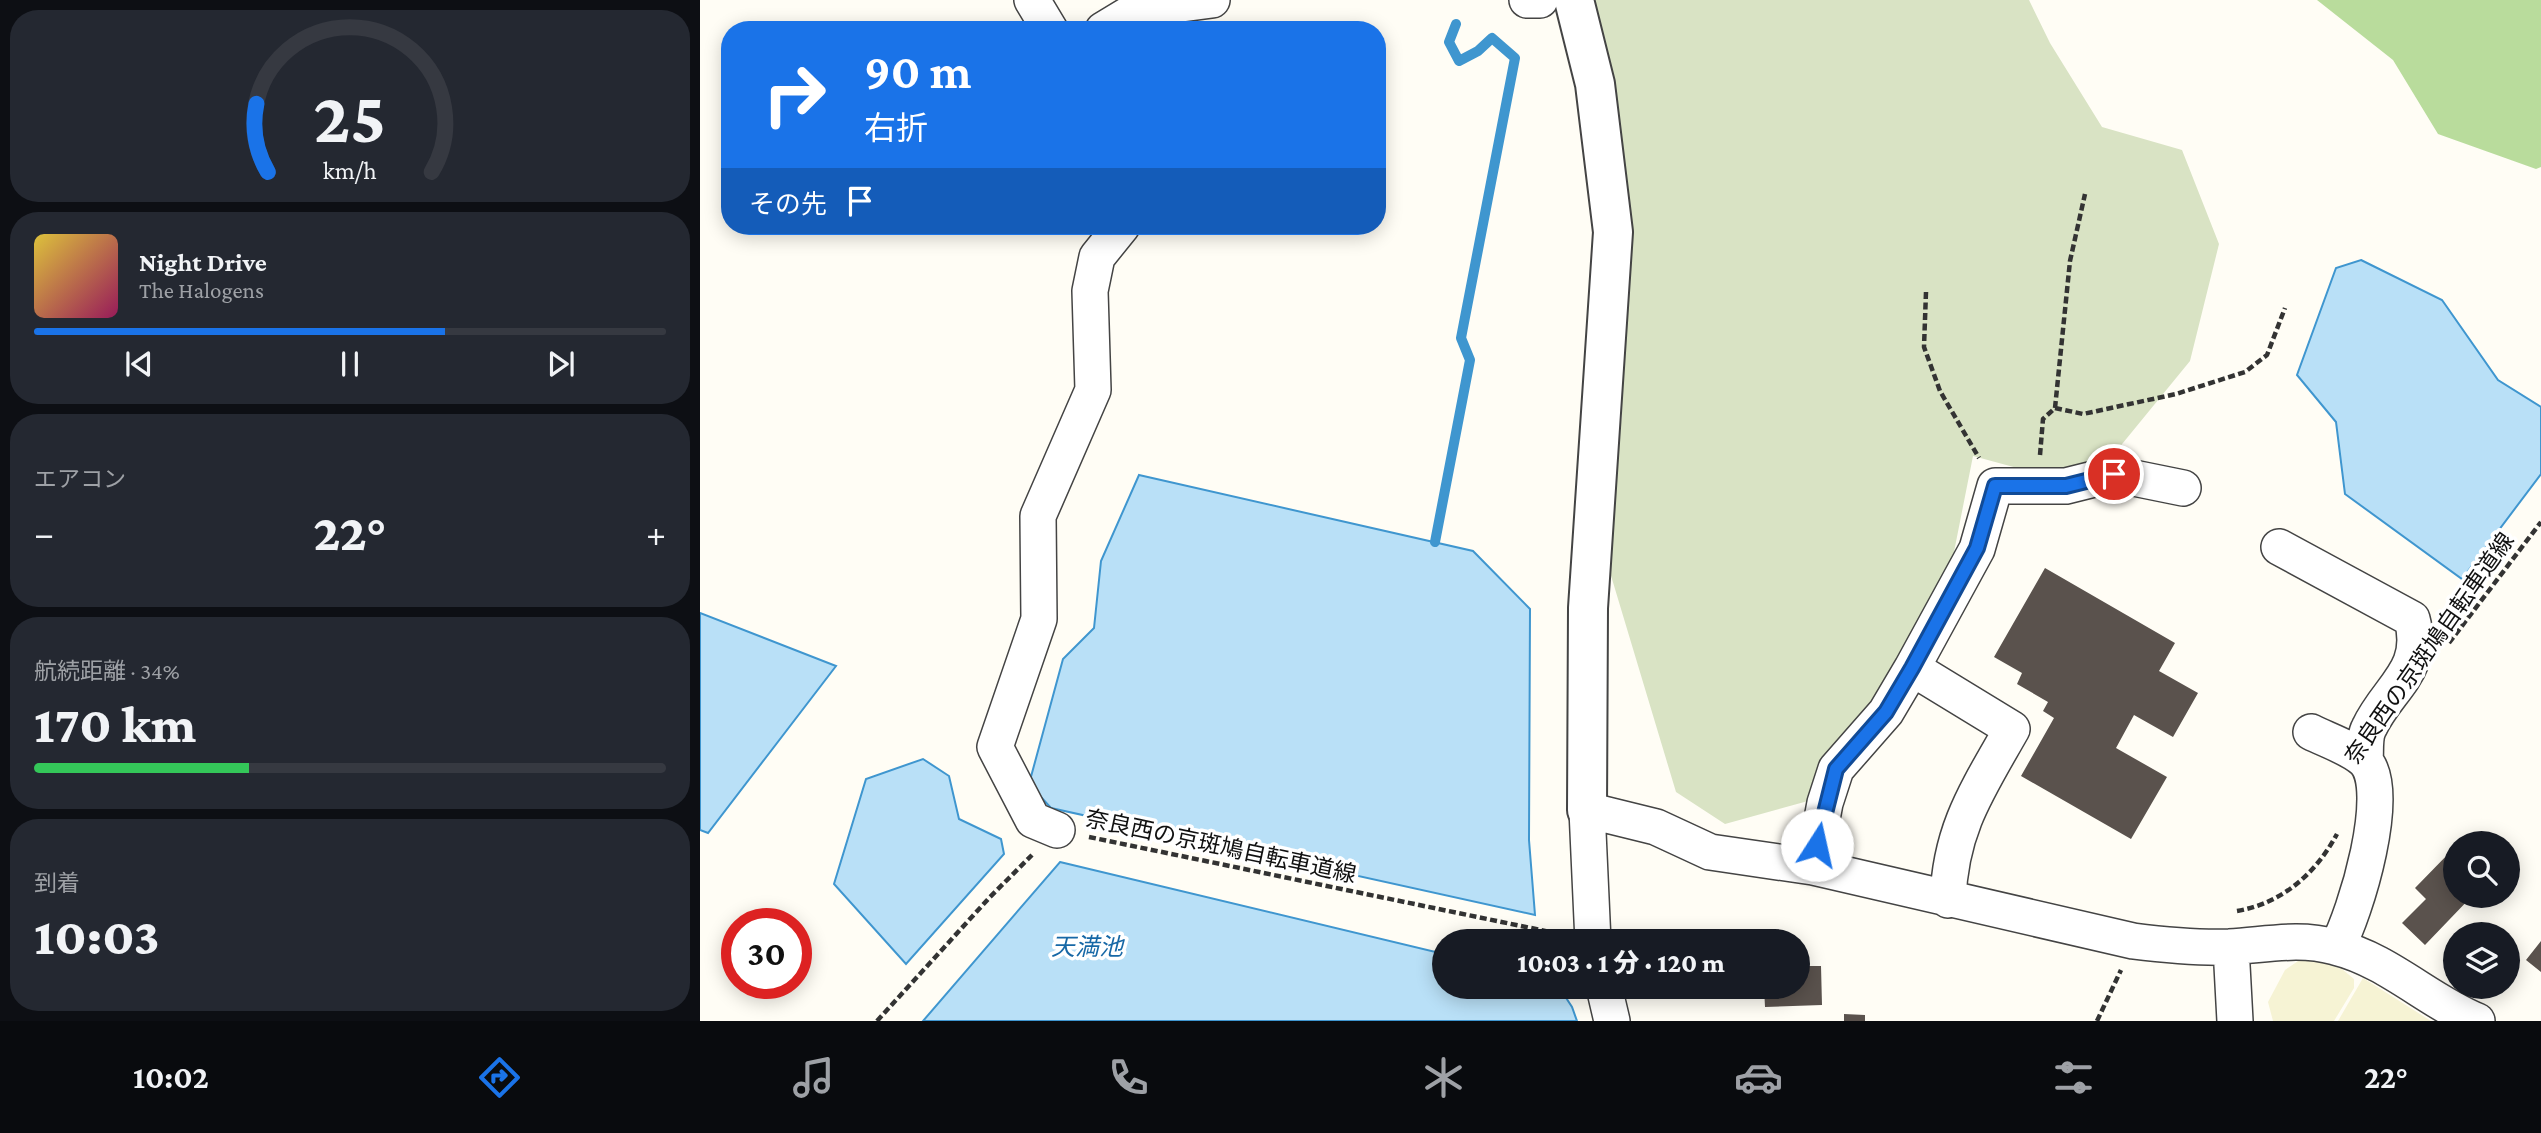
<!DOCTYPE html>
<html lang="ja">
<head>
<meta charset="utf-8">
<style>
	body { margin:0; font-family:"Crimson Pro","Noto Sans JP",serif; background:#242831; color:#f1f3f6; height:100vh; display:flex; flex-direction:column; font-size:26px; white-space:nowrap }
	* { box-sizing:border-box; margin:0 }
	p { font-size:23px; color:#9ea1a6 }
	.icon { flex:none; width:38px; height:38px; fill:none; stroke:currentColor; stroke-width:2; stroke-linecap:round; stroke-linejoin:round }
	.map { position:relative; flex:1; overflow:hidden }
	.details { display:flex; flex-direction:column; gap:10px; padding:10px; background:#0d0f14; width:700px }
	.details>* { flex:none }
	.hud { position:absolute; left:21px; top:21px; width:665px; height:214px; border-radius:28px; box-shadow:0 4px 18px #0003; background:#1a73e8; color:#fff; overflow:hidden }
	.buttons { position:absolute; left:1743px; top:831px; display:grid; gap:14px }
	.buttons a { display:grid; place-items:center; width:77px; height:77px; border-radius:50%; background:#171b24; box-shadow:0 4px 18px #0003; font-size:35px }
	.speed { position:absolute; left:21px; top:908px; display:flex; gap:14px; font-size:35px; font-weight:700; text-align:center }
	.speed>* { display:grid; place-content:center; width:91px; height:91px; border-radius:50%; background:#171b24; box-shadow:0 4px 18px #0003; line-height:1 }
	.speed .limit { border:10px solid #d22; background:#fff; color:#111 }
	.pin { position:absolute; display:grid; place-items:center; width:60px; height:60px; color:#fff; margin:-30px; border:4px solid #fff; border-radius:50%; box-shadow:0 2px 7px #0007 }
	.me { position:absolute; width:77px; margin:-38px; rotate:10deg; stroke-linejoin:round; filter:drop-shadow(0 0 5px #0008) }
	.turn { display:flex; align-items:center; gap:24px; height:147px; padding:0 28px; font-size:32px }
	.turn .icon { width:91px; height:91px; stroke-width:2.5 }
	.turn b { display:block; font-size:49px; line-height:60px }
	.then { display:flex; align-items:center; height:66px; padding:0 28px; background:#0003; gap:14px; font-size:26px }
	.big { font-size:52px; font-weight:800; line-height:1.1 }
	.details .widget { flex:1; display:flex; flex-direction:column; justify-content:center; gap:10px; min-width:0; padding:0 24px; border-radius:28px; background:#242831 }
	.details .dial { align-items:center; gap:0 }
	.dial svg { height:182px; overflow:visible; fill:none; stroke:#363941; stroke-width:7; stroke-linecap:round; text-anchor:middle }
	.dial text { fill:#f1f3f6; stroke:none }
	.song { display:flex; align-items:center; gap:21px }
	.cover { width:84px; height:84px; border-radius:10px; background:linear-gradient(135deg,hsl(50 70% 55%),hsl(330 70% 35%)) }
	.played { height:7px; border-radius:4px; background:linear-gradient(90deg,#1a73e8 65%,#363941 65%) }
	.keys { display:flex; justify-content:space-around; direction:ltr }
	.heat { display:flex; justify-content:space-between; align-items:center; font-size:38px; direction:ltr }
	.charge { height:10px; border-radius:5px; background:linear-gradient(90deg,#34c759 34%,#363941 0) }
	.trip { position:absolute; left:732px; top:929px; width:378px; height:70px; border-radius:35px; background:#171b24; box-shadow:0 4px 18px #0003; font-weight:800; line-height:70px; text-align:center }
	.menu { display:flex; height:112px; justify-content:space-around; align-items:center; background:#090b0e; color:#9ea1a6 }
	.menu .icon { width:49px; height:49px }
	.menu .on { color:#1a73e8 }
	.menu b { font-size:32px; color:#f1f3f6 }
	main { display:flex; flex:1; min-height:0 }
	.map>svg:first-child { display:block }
	.farmland { fill:#f6f3d4 }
	.forest { fill:#b9dc9c }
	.cemetery { fill:#d9e3c4 }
	.water { fill:#b9e0f7; stroke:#3f96cf; stroke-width:2 }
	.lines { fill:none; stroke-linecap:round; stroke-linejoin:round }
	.stream { stroke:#3f96cf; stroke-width:10 }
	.building { fill:#5a524d }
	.minor-casing { stroke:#444; stroke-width:38 }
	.tertiary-casing { stroke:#444; stroke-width:42 }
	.path { stroke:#333; stroke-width:4.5; stroke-dasharray:7 3.5; stroke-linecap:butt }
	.minor { stroke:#fff; stroke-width:35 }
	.tertiary { stroke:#fff; stroke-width:38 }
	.route-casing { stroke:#114b97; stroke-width:18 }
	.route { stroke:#1a73e8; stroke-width:12 }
	.labels { text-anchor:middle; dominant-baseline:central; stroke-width:7; stroke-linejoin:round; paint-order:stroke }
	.street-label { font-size:23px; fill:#111; stroke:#fff }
	.water-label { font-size:24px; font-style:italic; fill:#1768a6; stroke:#fff }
</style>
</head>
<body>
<main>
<section class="details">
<div class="widget dial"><svg viewBox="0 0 100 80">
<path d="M14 69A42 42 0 1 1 86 69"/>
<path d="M14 69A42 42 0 0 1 9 39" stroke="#1a73e8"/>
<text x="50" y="56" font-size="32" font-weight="700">25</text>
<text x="50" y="72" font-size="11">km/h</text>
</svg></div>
<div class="widget">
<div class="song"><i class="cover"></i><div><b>Night Drive</b><p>The Halogens</p></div></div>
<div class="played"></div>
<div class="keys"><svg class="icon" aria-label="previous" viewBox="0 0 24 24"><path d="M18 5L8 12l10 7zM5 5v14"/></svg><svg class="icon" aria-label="pause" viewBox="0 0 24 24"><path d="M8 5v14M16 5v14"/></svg><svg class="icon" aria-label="next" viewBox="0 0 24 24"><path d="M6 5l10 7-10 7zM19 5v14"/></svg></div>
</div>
<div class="widget"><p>エアコン</p>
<div class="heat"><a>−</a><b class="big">22°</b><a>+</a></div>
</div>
<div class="widget"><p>航続距離 · 34%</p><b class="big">170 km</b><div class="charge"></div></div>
<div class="widget"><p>到着</p><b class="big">10:03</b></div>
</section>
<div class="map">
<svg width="1841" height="1021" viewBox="0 0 1841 1021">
	<rect width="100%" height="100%" fill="#fffdf5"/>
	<!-- farmland -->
	<path class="farmland" d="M1604 957 1642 969 1654 979V988L1634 1021H1573L1568 1002 1585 970Z
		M1663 978 1731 1021H1638Z"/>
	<!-- forest -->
	<path class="forest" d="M1617 0H1841V167L1836 169 1738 134 1693 60Z"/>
	<!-- cemetery -->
	<path class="cemetery" d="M890 0H1329L1350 43 1402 127 1482 150 1519 244 1490 361 1391 482 1321 469 1273 456 1253 557 1188 694 1108 801 1025 824 976 792 903 549 922 415 920 331Z"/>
	<!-- water -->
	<path class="water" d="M1661 260 1742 300 1798 380 1841 407V474L1762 579 1645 494 1636 422 1597 375 1636 268Z
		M439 475 773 551 830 609 829 840 835 915 351 808 329 784 363 659 394 628 401 561Z
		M0 613 136 666 8 833 0 830Z
		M223 759 249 776 259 819 301 839 304 854 206 964 134 884 166 779Z
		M360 862 744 954V987H859L872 1007 877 1021H223Z"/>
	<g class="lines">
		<!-- stream -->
		<path class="stream" d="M735 542 770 360 761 338 815 58 792 38 778 51 759 61 749 42 756 24"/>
	</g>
	<!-- building -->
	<path class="building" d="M1345 568 1475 643 1459 671 1498 693 1473 737 1434 715 1416 748 1467 777 1431 839 1321 776 1354 718 1343 711 1348 702 1317 684 1322 673 1294 657Z
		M1753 849 1755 896H1772L1725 945 1702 923 1726 899 1715 888Z
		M1841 941V972L1826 960Z
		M1097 966H1121L1122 1005 1065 1007 1064 987H1097Z
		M1144 1014 1165 1015V1021H1144Z"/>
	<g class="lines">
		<!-- minor casing -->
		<g class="minor-casing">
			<path id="minor" d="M332 0 350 30
				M827 0H840
				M403 30 436 10 512 0
				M1579 547 1712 619C1726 671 1688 687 1669 728 1664 737 1666 751 1665 761
				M1611 732C1627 740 1651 748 1664 760 1694 788 1655 915 1637 947
				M357 830 333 820 295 747 339 619 338 516 393 390 390 291 397 257 422 226
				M1113 867 1125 803 1136 769 1186 712 1212 668
				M1248 900C1250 829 1278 789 1312 729L1212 668 1277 549 1295 486H1366L1414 474 1483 488
				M893 942 887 810 956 827 1010 852 1113 867 1433 941C1465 945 1497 948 1529 947 1566 945 1599 937 1635 947 1688 960 1728 1001 1777 1021
				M1531 947 1535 1021
				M904 987 912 1021"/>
		</g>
		<!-- tertiary casing -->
		<g class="tertiary-casing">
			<path id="tertiary" d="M874 0 895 84 913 232 888 608 887 810"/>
		</g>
		<!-- path -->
		<path class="path" d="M1226 292 1224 347 1240 391 1279 458
			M1355 408 1383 414 1476 394 1545 372 1567 355 1585 308
			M1340 455 1343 419 1355 408 1370 261 1385 194
			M1749 643 1841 522
			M389 837 860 934
			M1537 911C1583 903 1616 873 1637 834
			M177 1021 290 897 332 855
			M1397 1021 1421 970"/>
		<!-- minor -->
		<use href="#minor" class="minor"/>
		<!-- tertiary -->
		<use href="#tertiary" class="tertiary"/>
	</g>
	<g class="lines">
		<!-- route casing -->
		<g class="route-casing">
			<path id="route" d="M1117 845 1136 769 1186 712 1212 668 1277 548 1295 486H1366L1414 474"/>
		</g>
		<!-- route -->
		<use href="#route" class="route"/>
	</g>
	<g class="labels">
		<!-- street labels -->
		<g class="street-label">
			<text transform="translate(1729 648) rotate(-55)">奈良西の京斑鳩自転車道線</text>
			<text transform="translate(521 846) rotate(12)">奈良西の京斑鳩自転車道線</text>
		</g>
		<!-- water labels -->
		<g class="water-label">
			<text x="387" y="946">天満池</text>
		</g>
	</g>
</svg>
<div class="buttons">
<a><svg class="icon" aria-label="search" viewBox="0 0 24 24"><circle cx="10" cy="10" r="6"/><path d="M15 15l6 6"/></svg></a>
<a><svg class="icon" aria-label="layers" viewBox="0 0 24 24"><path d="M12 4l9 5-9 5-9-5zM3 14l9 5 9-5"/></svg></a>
</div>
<div class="speed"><div class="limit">30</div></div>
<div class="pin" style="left:1414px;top:474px;background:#d93025"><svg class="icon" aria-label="arrive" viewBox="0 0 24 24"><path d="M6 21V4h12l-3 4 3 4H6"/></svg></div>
<svg class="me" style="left:1117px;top:845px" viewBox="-20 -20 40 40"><circle r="19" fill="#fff"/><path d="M0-13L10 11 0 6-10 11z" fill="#1a73e8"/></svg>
<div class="trip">10:03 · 1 分 · 120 m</div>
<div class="hud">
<div class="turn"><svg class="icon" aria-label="right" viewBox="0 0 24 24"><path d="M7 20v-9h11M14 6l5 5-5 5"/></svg><div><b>90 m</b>右折</div></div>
<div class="then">その先<svg class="icon" aria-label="arrive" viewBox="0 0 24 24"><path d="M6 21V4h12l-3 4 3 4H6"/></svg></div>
</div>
</div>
</main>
<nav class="menu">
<b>10:02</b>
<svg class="icon on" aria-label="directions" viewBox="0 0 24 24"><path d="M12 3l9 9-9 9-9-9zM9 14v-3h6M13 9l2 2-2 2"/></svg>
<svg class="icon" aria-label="music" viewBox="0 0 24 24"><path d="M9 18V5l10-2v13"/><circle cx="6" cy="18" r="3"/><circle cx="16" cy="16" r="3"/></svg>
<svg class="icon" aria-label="phone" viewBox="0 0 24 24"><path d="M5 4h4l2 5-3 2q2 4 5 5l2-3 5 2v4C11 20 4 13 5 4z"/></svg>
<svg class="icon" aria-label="climate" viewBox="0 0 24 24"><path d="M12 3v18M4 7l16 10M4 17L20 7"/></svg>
<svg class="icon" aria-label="car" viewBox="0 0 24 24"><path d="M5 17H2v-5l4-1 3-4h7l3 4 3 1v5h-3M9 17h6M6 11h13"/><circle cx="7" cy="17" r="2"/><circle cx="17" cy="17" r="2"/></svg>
<svg class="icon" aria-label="filters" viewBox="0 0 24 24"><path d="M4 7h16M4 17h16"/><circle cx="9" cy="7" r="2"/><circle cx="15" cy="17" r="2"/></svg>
<b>22°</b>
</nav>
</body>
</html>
